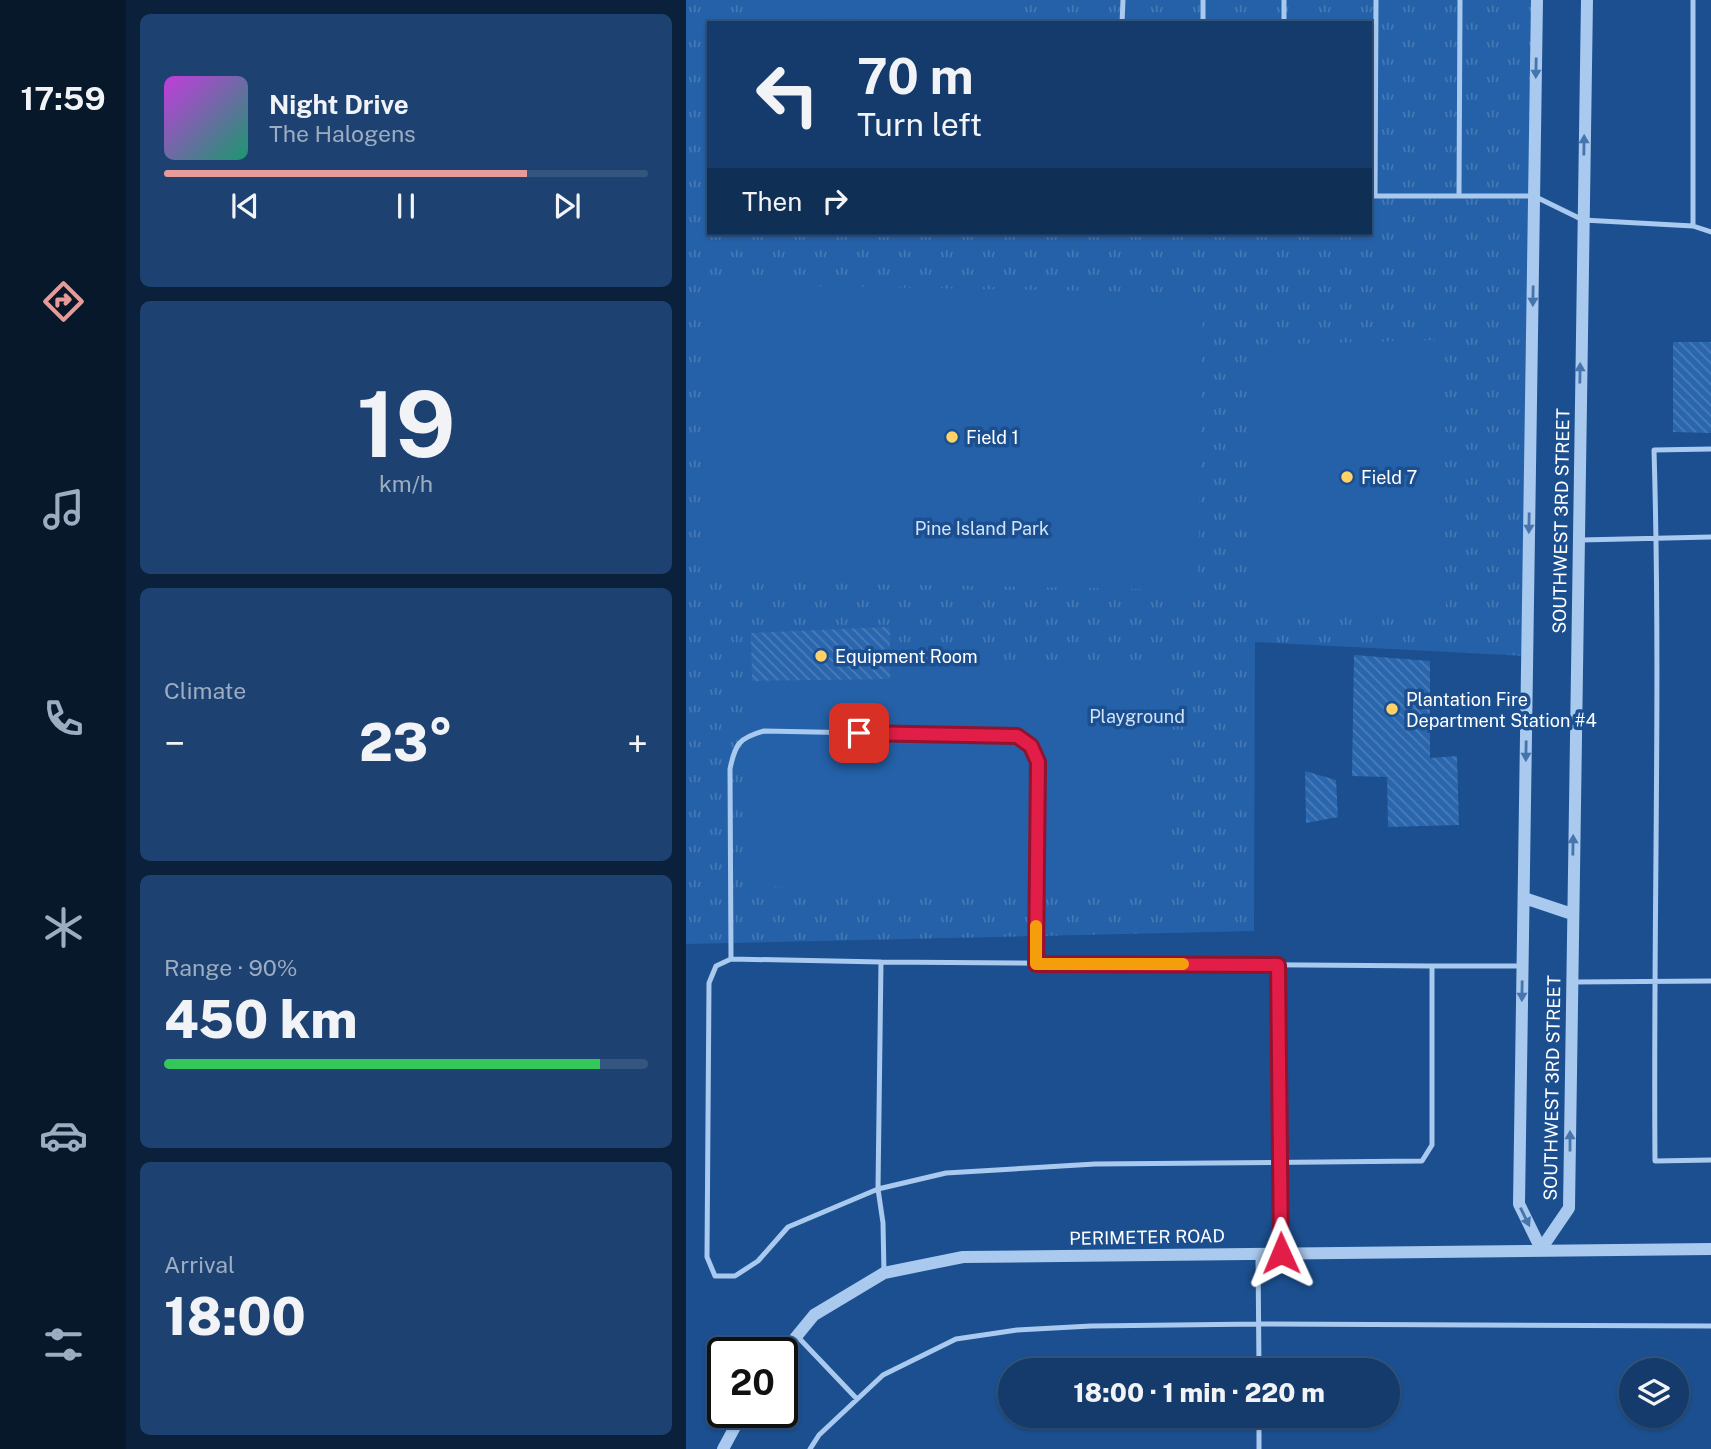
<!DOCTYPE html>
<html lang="en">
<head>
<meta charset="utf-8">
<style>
	body { margin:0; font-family:"Public Sans",sans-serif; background:#1d4271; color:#f1f3f6; height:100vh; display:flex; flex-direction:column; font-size:26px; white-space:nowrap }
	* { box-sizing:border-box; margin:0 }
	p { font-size:23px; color:#9dadc1 }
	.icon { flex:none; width:38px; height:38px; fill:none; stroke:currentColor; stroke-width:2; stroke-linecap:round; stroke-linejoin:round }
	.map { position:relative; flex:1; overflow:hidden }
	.side { display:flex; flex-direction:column; gap:14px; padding:14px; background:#0b203b; width:560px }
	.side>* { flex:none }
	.top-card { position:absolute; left:21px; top:21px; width:665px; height:214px; border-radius:0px; box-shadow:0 2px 5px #0004,0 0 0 2px #33557e; background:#143b6b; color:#f1f3f6; overflow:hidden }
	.controls { position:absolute; left:933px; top:1358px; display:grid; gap:14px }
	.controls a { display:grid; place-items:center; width:70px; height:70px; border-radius:50%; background:#143b6b; box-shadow:0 2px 5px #0004,0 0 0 2px #33557e; font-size:35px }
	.speed { position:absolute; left:21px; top:1337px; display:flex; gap:14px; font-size:35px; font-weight:700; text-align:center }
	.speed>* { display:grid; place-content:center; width:91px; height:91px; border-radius:50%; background:#143b6b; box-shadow:0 2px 5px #0004,0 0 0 2px #33557e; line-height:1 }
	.speed .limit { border:4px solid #111; border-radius:10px; background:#fff; color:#111 }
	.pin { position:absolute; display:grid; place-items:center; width:60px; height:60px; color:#fff; margin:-30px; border-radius:14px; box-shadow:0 4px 10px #0006 }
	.me { position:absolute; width:77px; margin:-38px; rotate:359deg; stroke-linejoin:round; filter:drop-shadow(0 0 5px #0008) }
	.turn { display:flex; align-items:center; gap:24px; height:147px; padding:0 35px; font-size:32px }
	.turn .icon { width:91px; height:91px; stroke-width:2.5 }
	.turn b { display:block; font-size:49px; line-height:60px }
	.then { display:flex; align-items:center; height:66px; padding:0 35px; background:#0003; gap:14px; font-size:26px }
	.big { font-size:52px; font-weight:800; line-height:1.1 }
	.side .widget { flex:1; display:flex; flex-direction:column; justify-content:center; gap:10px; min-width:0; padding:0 24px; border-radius:10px; background:#1d4271 }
	.side .dial { align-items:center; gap:0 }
	.dial b { font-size:91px; line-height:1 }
	.song { display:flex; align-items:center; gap:21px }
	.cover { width:84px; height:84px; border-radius:10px; background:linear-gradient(135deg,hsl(290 70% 55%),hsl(160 70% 35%)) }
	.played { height:7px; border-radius:4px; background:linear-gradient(90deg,#e69b98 75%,#33557e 75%) }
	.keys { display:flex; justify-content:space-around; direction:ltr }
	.heat { display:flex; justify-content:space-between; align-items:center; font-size:38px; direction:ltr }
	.charge { height:10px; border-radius:5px; background:linear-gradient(90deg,#34c759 90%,#33557e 0) }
	.trip { position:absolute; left:312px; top:1358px; width:402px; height:70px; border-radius:35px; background:#143b6b; box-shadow:0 2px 5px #0004,0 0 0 2px #33557e; font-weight:800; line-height:70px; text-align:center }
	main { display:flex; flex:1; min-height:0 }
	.dock { display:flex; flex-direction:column; width:126px; justify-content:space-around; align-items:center; background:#08182b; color:#9dadc1 }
	.dock .icon { width:49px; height:49px }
	.dock .selected { color:#e69b98 }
	.dock b { font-size:32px; color:#f1f3f6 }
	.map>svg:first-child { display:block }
	.grass { fill:url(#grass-tufts); fill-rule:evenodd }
	.pitch { fill:#2461a8 }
	.building { fill:url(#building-back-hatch) }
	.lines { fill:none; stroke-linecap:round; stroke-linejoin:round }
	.service { stroke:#a9c9ee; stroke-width:5 }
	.tertiary { stroke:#a9c9ee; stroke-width:12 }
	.oneway { fill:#4674ac }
	.route-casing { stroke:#92132f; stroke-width:18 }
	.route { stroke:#e11d48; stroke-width:12 }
	.slow { stroke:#f59e0b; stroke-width:12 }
	.poi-dot { fill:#ffd166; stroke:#1b4f8f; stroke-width:2.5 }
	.labels { text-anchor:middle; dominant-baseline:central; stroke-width:7; stroke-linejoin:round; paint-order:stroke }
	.poi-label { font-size:18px; fill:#fff; stroke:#1b4f8f; text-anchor:start }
	.street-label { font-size:18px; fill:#fff; stroke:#1b4f8f }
	.park-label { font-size:18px; fill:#cfe3fa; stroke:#1b4f8f }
</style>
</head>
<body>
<main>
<nav class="dock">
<b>17:59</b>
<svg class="icon selected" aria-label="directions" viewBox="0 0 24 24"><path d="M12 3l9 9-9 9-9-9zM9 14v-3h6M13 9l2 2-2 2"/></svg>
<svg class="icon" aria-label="music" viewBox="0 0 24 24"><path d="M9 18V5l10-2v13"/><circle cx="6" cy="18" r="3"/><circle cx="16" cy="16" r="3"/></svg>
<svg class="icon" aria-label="phone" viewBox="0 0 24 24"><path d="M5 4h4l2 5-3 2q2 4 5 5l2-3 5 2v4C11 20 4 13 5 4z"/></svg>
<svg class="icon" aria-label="climate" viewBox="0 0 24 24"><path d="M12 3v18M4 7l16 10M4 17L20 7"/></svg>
<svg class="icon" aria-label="car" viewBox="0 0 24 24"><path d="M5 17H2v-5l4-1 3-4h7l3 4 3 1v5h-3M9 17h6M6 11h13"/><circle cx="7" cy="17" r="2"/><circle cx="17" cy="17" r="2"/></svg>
<svg class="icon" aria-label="filters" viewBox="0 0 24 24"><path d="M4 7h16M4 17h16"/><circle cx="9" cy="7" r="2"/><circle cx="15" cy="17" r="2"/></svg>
</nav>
<section class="side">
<div class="widget">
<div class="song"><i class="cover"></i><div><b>Night Drive</b><p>The Halogens</p></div></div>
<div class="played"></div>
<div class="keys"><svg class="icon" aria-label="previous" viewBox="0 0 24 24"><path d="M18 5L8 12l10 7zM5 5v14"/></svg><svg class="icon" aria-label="pause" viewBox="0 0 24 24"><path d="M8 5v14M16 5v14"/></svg><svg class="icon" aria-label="next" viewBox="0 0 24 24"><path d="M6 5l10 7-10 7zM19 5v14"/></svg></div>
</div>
<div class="widget dial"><b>19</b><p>km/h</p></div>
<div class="widget"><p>Climate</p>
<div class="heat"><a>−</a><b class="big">23°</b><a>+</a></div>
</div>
<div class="widget"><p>Range · 90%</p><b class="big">450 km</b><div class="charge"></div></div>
<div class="widget"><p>Arrival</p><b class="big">18:00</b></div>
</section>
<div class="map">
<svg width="1025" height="1449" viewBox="0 0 1025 1449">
	<defs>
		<pattern id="grass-tufts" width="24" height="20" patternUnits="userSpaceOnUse" patternTransform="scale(1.75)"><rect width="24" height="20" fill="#2461a8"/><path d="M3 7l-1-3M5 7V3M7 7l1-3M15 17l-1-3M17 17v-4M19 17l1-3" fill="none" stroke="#4579b5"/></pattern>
		<pattern id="building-back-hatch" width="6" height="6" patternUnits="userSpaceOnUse" patternTransform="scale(1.75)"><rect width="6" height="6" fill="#2a66ad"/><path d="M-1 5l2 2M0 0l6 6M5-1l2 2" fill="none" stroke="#4a7db9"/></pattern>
	</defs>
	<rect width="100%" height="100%" fill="#1b4f8f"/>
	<!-- grass -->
	<path class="grass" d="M0 0H851L841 656 569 642 568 931 0 944ZM23 23H684V233H23Z"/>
	<!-- pitch -->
	<path class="pitch" d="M59 0H325L326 14 59 21Z
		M20 284 517 293 512 590 14 581Z
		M754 340 760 609 568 614 562 345Z
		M67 656 486 666 480 896 61 886Z"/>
	<!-- building -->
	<path class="building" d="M987 342H1025V433L987 432Z
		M204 627V679L66 681 65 633Z
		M668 655 744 661V758L771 756 773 825 702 827 701 777 666 776Z
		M619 771 650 780 652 817 620 823Z"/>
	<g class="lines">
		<!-- service -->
		<path class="service" d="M517 0V23
			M436 23 437 0
			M598 23V0
			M684 196H848L897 220 1007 226 1025 232
			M689 196 690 0
			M773 196 774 0
			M1007 226V0
			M1025 449 968 450C975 687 967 924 969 1161L1025 1160
			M895 540 1025 537
			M45 959 44 769C49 744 53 738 78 731L331 736 345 746 352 762 350 963
			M195 962 746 966V1145L736 1161 409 1164 260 1173 192 1189 102 1227 72 1261 49 1276H29L21 1257 23 983 30 966 45 959 195 962 192 1189 197 1223 198 1273
			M592 965 595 1252
			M746 966H837
			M888 982 1025 981
			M572 1254 573 1370
			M111 1336 171 1399
			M573 1416V1449
			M124 1449 133 1435 197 1375 270 1339 331 1330 405 1326 573 1324 1025 1326"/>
		<!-- tertiary -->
		<path class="tertiary" d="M851 0 833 1204 855 1249
			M838 898 886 914
			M855 1249 883 1208 901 0
			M96 1354 128 1315 198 1273 277 1257 1025 1249
			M37 1449 57 1412"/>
	</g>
	<!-- one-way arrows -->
	<defs><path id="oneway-solid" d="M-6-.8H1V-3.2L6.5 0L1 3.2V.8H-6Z" transform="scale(1.75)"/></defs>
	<g class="oneway">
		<use href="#oneway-solid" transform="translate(850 68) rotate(91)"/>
		<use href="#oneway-solid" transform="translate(898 145) rotate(-89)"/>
		<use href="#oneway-solid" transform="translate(847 296) rotate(91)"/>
		<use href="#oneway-solid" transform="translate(894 373) rotate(-89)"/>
		<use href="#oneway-solid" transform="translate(843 523) rotate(91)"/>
		<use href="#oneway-solid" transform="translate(840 751) rotate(91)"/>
		<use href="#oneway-solid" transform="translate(887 845) rotate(-89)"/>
		<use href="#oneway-solid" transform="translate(836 991) rotate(91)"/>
		<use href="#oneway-solid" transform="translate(884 1141) rotate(-90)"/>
		<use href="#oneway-solid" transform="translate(839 1217) rotate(64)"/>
	</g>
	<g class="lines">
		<!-- route casing -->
		<g class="route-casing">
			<path id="route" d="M173 733 331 736 345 746 352 762 350 964 592 965 595 1253"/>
		</g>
		<!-- route -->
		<use href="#route" class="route"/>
		<!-- slow -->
		<path class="slow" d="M350 926V964H497"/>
	</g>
	<!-- markers -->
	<g class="poi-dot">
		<circle cx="266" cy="437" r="7"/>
		<circle cx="661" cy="477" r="7"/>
		<circle cx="135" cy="656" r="7"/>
		<circle cx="706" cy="709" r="7"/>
	</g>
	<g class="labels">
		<!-- poi labels -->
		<g class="poi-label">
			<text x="280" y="437">Field 1</text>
			<text x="675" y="477">Field 7</text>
			<text x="149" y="656">Equipment Room</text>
			<text x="720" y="699">Plantation Fire<tspan x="720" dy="21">Department Station #4</tspan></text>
		</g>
		<!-- street labels -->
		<g class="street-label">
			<text transform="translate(875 521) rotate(-89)">SOUTHWEST 3RD STREET</text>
			<text transform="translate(866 1088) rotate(-89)">SOUTHWEST 3RD STREET</text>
			<text transform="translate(461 1237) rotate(-1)">PERIMETER ROAD</text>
		</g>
		<!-- park labels -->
		<g class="park-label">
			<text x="296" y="528">Pine Island Park</text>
			<text x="451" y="716">Playground</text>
		</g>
	</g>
</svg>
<div class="controls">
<a><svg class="icon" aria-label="layers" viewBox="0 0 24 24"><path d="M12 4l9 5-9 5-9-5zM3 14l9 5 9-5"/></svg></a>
</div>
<div class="speed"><div class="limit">20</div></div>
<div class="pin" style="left:173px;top:733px;background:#d93025"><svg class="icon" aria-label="arrive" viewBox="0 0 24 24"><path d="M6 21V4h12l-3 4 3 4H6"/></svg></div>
<svg class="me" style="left:595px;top:1253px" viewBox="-20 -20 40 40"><path d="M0-17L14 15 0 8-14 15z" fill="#e11d48" stroke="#fff" stroke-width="4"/></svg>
<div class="trip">18:00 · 1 min · 220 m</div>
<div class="top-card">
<div class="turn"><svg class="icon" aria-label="left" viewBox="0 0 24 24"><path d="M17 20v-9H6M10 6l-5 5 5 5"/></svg><div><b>70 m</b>Turn left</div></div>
<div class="then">Then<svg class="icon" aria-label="right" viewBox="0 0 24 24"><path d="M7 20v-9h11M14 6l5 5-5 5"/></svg></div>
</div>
</div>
</main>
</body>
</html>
